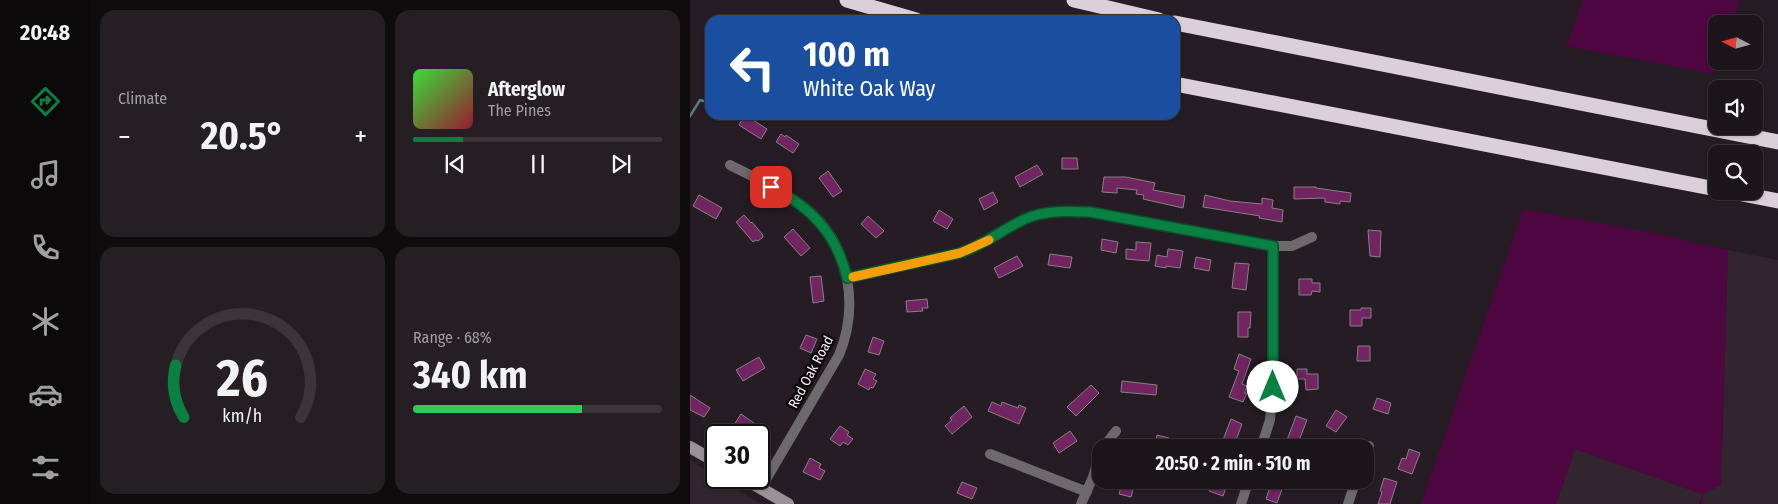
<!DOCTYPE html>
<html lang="en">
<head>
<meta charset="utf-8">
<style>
	body { margin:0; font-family:"Fira Sans Condensed",sans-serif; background:#251f23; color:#f1f3f6; height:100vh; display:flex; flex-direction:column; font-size:19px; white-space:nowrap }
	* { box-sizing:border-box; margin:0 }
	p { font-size:16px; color:#a09fa2 }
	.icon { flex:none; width:28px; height:28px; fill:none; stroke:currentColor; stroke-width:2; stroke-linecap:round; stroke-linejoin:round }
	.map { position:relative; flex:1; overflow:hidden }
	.sheet { display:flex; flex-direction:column; gap:10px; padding:10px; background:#0f0c0e; width:600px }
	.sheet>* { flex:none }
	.hud { position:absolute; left:15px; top:15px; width:475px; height:105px; border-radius:15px; box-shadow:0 1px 4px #0004,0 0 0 1px #3a3539; background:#1a4fa0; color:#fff; overflow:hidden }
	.needle { width:32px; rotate:276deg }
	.controls { position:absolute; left:1018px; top:15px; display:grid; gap:10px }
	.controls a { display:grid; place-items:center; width:55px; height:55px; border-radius:10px; background:#1c161a; box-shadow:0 1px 4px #0004,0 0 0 1px #3a3539; font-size:25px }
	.speed { position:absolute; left:15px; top:424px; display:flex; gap:10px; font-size:25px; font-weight:700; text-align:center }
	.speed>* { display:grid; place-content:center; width:65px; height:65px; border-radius:50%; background:#1c161a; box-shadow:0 1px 4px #0004,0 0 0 1px #3a3539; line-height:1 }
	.speed .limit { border:2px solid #111; border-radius:8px; background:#fff; color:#111 }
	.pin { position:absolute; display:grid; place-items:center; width:42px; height:42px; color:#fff; margin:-21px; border-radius:10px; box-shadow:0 2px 8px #0006 }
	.me { position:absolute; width:55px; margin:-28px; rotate:0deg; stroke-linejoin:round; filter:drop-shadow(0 0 4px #0008) }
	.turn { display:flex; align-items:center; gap:18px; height:105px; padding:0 15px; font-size:22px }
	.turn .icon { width:65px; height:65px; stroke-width:2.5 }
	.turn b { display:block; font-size:35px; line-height:42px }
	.big { font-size:38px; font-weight:700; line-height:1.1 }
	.sheet .card { flex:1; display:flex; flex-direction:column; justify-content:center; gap:8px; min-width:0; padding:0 18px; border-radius:15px; background:#251f23 }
	.sheet .dial { align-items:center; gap:0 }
	.dial svg { height:130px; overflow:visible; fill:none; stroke:#3a3539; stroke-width:7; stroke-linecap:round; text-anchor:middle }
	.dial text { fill:#f1f3f6; stroke:none }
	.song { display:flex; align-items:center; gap:15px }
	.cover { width:60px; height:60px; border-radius:8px; background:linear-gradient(135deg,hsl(120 70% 55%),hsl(350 70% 35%)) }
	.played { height:5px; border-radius:2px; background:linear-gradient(90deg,#0b8043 20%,#3a3539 20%) }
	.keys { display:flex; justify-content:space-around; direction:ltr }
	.heat { display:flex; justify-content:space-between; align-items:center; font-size:28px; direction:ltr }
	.charge { height:8px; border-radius:4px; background:linear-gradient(90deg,#34c759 68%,#3a3539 0) }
	.sheet .tiles { flex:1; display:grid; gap:10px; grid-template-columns:repeat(2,1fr) }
	.trip { position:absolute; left:402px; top:439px; width:282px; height:50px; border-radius:15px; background:#1c161a; box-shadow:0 1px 4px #0004,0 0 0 1px #3a3539; font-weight:700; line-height:50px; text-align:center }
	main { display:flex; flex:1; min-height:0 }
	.menu { display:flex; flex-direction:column; width:90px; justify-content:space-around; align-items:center; background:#0b090a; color:#a09fa2 }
	.menu .icon { width:35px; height:35px }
	.menu .selected { color:#0b8043 }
	.menu b { font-size:22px; color:#f1f3f6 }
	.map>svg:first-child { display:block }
	.built { fill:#32252e }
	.green { fill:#4e0741 }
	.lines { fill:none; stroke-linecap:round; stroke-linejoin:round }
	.stream { stroke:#5e7c77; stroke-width:2.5 }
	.building { fill:#702460; stroke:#8a7f87 }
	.street { stroke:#6d696c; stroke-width:10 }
	.secondary { stroke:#9a9297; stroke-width:12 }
	.highway { stroke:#dcd0d8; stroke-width:15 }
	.route-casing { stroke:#07532c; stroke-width:12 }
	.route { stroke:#0b8043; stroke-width:9 }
	.slow { stroke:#f59e0b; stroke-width:9 }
	.labels { text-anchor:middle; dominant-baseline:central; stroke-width:5; stroke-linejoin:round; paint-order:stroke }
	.street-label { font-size:14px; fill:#f4eef2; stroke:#0c080b }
</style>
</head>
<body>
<main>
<nav class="menu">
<b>20:48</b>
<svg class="icon selected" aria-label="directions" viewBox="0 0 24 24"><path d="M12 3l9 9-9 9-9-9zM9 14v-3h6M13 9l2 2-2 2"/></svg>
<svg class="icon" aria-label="music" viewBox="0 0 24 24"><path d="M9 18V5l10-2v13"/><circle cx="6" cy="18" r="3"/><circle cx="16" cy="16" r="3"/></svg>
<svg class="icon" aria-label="phone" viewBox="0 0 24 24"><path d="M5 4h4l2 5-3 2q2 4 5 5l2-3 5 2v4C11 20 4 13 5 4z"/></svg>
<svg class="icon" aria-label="climate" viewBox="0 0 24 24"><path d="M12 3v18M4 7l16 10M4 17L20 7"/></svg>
<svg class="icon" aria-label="car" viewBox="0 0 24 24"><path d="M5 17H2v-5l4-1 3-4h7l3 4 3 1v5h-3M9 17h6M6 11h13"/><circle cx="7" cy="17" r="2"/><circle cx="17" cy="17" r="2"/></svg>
<svg class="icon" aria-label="filters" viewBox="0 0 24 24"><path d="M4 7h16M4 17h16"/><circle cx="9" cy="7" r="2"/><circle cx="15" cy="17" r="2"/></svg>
</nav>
<section class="sheet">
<div class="tiles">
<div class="card"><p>Climate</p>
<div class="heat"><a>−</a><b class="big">20.5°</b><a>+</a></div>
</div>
<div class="card">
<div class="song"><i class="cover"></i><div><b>Afterglow</b><p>The Pines</p></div></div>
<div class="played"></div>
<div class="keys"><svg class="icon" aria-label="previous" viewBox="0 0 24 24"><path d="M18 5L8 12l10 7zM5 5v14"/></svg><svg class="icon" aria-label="pause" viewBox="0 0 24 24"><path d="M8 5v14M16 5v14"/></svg><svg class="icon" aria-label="next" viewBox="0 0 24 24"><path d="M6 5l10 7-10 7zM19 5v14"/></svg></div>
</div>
<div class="card dial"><svg viewBox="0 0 100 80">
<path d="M14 69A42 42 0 1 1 86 69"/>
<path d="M14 69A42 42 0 0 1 9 37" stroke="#0b8043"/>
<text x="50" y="56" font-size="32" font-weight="700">26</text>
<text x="50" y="72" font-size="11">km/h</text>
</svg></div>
<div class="card"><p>Range · 68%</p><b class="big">340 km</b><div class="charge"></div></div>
</div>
</section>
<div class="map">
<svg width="1088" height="504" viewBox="0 0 1088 504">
	<rect width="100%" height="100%" fill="#251d23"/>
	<!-- built -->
	<path class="built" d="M1038 250 1088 260V504H1012V496L1009 504H866L885 449 1012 494 1031 485Z
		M0 460 26 478 72 504H0Z"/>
	<!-- green -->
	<path class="green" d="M893 0H1050L1041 24H1026V61H1028L1023 74 876 46Z
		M833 209 959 232 1038 250 1031 485 1013 494 1012 504H1009L1012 494 885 449 866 504H731Z"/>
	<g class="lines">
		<!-- stream -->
		<path class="stream" d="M0 116 10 100 20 103"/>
	</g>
	<!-- building -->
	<path class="building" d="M55 115 77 129 71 139 49 125Z
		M91 134 95 137 96 135 109 144 103 153 86 142Z
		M372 158H387L388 169H372Z
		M347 165 353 174 330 187 325 177Z
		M138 171 152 191 143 197 129 178Z
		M414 177H436L465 183 463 190 495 196 493 208 453 199 454 195 446 194 447 190 427 188V193L412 192Z
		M604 187H626V188L661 193 660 202 650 201V204L635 202V198L604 199Z
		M303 192 308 202 294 210 289 199Z
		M9 195 32 208 26 219 3 206Z
		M515 195 540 201 572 204V198L583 200 582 208 593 210 592 222 569 218 570 216 513 207Z
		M249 210 263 219 257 229 243 221Z
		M54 215 61 223 62 222 72 234 73 237 68 241 66 240 63 242 46 222Z
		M178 216 194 231 186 238 171 224Z
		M103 229 120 248 111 256 94 237Z
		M678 230 691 231 690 257 680 256Z
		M412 239 428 242 426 253 411 250Z
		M446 242 461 243 459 261 436 259V249L446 250Z
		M478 249 493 251 490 268 476 266V268L465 266 467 255 477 257Z
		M360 254 382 257 380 268 358 265Z
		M327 256 333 266 309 278 304 268Z
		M506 257 521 260 519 271 504 268Z
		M545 263 559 264 556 290 542 288Z
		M131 276 134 301 123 303 120 277Z
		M609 279H622V283H630V292L622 291 621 295H609Z
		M237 299 238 308H232L233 311 217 312 216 301Z
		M671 308H681V318H672V326H660V310H671Z
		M548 312H561L560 328H558V337H548Z
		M116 335 127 339 121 353 110 348Z
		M183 337 194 341 189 355 178 352Z
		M668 346H680V361H667Z
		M549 354 561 359 552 384 557 386 554 393H557L553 402 539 397 549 371 544 369Z
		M69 357 75 368 53 381 46 370Z
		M175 369 186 374 183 379 187 381 183 388 180 387 179 390 168 384Z
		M607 369H617V374H628V389L616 390 615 379H607Z
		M432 381 467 385 466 395 431 392Z
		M401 385 409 393 386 416 377 407Z
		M0 395 20 408 14 417 0 410Z
		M687 398 701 403 698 414 683 409Z
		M302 402 311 406 312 402 328 408 329 405 336 408 329 424 298 411Z
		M274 406 282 417 262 434 255 426 262 420 260 418Z
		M646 410 657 417 646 432 636 426Z
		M51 414 71 428 67 435H59L44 425Z
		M606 416 617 420 606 448H594Z
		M541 419 552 424 543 448H530Z
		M150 426 159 432 157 435 163 439 158 445 153 442 150 446 140 439Z
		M380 431 387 441 369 453 363 443Z
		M467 435 479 438 477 448H464Z
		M719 449 730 453 722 474 708 469 712 458 716 459Z
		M120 458 131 464 129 468 135 471 130 480 113 472Z
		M694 478 707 482 700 504H688L692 492 690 491Z
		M433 480H446L441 497 429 494Z
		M508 480H539L533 496 519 491 521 486Z
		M272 482 287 488 282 499 267 493Z
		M581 484 592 489 587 503 576 499Z"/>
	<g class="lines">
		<!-- street -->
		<path class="street" d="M40 165C67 179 96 191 119 211 160 246 169 307 149 355L71 488
			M157 278 270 253C294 244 313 229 335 219 356 210 378 211 400 212L583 246H602L622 237
			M413 448 426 431
			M571 448 580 420 583 387V246
			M676 452 679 446
			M300 454 397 492
			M391 504 403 477 411 449
			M551 504 559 480
			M658 504 666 480"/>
		<!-- secondary -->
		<path class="secondary" d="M0 447 26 462
			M53 478 98 504"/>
		<!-- highway -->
		<path class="highway" d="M157 0 226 20
			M384 0 469 20
			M485 23 1088 142
			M485 84 1026 189
			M1037 191 1088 201"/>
	</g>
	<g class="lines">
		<!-- route casing -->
		<g class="route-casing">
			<path id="route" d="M81 187C121 207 147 234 157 278L270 253C294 245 313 229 335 219 356 210 378 211 400 212L583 246V387"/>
		</g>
		<!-- route -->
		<use href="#route" class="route"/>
		<!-- slow -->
		<path class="slow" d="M163 277 270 253 299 240"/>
	</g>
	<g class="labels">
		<!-- street labels -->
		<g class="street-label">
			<text transform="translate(121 372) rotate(-62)">Red Oak Road</text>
		</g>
	</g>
</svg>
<div class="controls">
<a><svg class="needle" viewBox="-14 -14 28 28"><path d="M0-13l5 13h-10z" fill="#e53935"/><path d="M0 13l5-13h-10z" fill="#a09fa2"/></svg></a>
<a><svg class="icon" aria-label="sound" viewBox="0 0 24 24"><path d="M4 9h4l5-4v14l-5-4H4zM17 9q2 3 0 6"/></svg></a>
<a><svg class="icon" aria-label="search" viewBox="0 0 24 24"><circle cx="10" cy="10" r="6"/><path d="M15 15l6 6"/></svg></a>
</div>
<div class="speed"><div class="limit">30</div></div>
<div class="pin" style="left:81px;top:187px;background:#d93025"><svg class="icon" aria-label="arrive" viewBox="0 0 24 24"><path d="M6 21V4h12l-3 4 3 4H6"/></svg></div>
<svg class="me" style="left:583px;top:387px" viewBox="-20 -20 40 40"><circle r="19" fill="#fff"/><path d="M0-13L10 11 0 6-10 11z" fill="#0b8043"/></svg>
<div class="trip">20:50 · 2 min · 510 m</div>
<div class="hud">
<div class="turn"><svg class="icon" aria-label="left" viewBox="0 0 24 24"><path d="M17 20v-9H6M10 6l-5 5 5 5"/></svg><div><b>100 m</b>White Oak Way</div></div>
</div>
</div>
</main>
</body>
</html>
